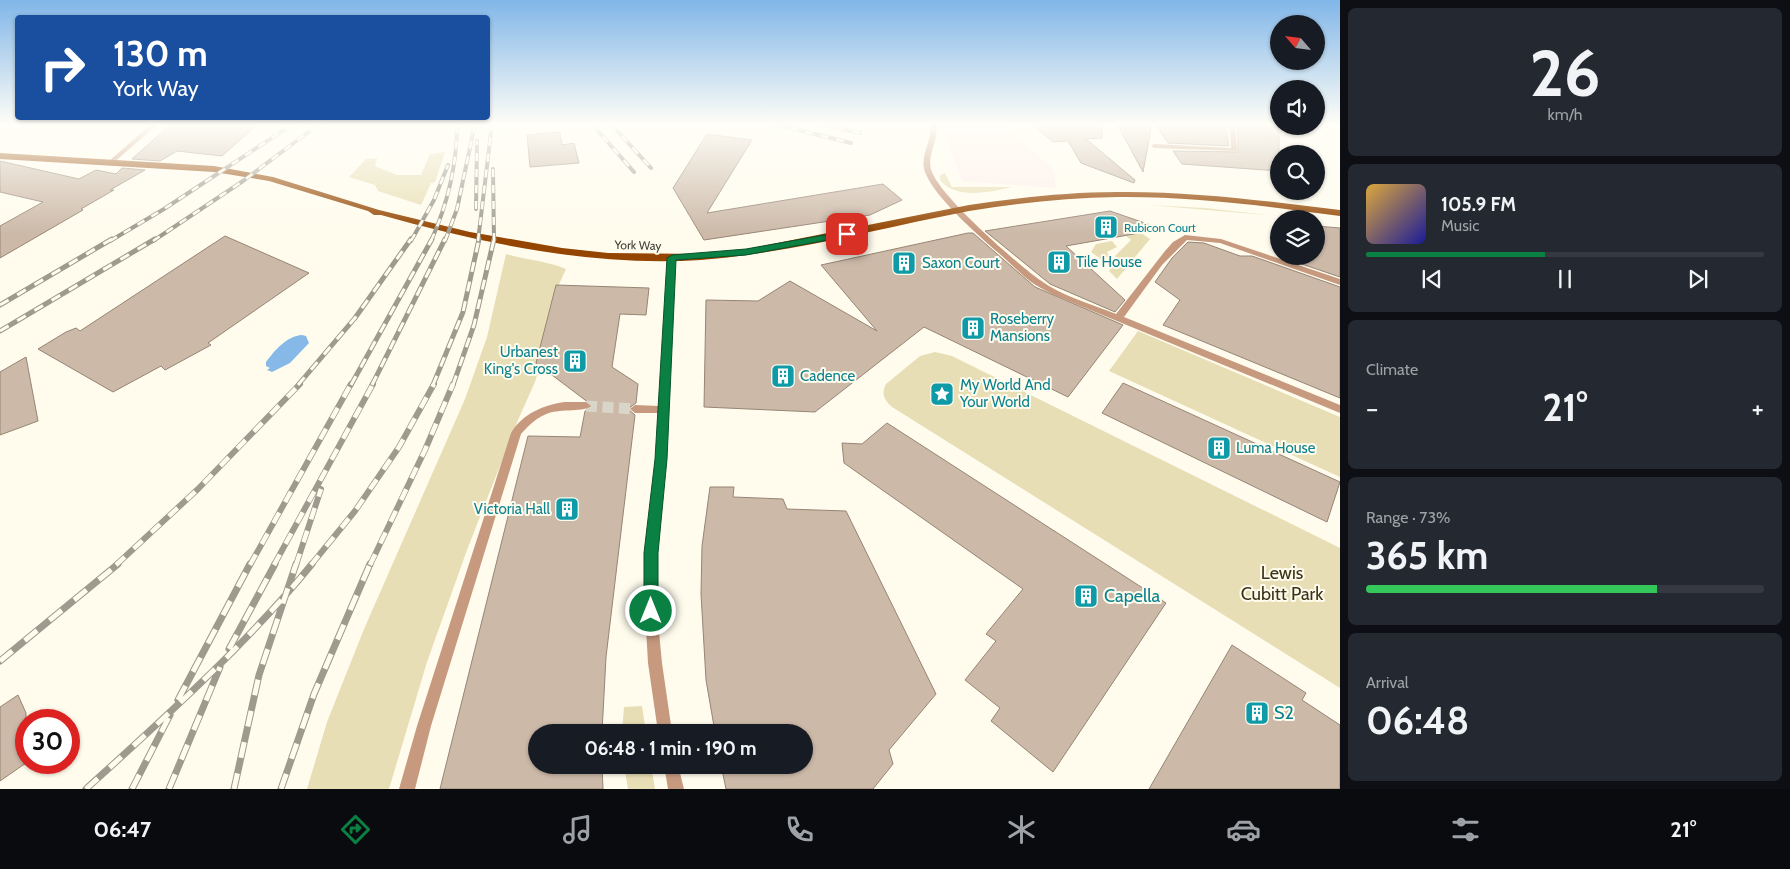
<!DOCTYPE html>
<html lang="en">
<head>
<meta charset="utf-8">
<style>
	body { margin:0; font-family:Cabin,sans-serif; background:#242831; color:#f1f3f6; height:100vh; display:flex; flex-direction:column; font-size:19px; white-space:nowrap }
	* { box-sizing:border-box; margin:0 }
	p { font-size:16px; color:#9ea1a6 }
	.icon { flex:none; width:28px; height:28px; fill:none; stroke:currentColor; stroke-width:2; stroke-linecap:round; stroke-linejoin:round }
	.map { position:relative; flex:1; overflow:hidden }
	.details { display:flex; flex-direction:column; gap:8px; padding:8px; background:#0d0f14; width:450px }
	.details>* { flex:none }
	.guide { position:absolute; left:15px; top:15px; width:475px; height:105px; border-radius:5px; box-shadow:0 1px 4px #0004; background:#1a4fa0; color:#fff; overflow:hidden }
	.needle { width:32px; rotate:298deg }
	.buttons { position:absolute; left:1270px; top:15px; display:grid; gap:10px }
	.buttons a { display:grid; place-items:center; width:55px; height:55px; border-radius:50%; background:#171b24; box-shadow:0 1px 4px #0004; font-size:25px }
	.speed { position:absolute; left:15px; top:709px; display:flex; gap:10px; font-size:25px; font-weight:700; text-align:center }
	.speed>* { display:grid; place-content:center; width:65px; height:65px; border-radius:50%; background:#171b24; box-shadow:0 1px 4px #0004; line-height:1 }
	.speed .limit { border:8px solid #d22; background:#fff; color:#111 }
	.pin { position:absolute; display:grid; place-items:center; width:42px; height:42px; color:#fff; margin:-21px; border-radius:10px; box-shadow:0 2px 8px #0006 }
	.me { position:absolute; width:55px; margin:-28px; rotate:0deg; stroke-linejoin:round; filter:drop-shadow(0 0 4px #0008) }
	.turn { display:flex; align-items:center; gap:18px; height:105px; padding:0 15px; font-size:22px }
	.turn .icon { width:65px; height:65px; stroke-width:2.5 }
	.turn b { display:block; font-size:35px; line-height:42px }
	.big { font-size:38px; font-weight:700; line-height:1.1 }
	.details .card { flex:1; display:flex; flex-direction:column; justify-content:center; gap:8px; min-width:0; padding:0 18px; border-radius:8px; background:#242831 }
	.details .dial { align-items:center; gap:0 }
	.dial b { font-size:65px; line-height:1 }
	.song { display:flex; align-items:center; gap:15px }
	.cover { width:60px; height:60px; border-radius:8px; background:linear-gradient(135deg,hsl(40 70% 55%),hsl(240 70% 35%)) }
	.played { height:5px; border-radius:2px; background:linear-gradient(90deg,#0b8043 45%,#363941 45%) }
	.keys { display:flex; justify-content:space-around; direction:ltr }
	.heat { display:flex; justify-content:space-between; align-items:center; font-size:28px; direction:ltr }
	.charge { height:8px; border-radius:4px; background:linear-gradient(90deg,#34c759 73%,#363941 0) }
	.trip { position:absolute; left:528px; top:724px; width:285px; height:50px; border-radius:25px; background:#171b24; box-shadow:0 1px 4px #0004; font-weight:700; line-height:50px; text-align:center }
	.menu { display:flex; height:80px; justify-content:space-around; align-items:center; background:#090b0e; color:#9ea1a6 }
	.menu .icon { width:35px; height:35px }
	.menu .active { color:#0b8043 }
	.menu b { font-size:22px; color:#f1f3f6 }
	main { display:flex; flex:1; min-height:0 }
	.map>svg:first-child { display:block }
	.commercial { fill:#feeeea }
	.green { fill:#e8deb5 }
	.water { fill:#86b9e8 }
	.building { fill:#ccb9a8; stroke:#968575 }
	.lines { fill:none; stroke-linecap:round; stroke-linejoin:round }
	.street-tunnel { stroke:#d9d6c9; stroke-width:11; stroke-dasharray:11 5.5; stroke-linecap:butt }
	.street { fill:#c79a7f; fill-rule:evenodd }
	.primary { fill:#934501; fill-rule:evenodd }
	.rail-far3-casing { stroke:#9d9a8e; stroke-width:4 }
	.rail-far2-casing { stroke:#9d9a8e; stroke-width:5 }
	.rail-far1-casing { stroke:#9d9a8e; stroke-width:6 }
	.rail-casing { stroke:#9d9a8e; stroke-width:7 }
	.rail-far3 { stroke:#fffcee; stroke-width:2.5; stroke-dasharray:8; stroke-linecap:butt }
	.rail-far2 { stroke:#fffcee; stroke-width:3; stroke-dasharray:10; stroke-linecap:butt }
	.rail-far1 { stroke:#fffcee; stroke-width:4.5; stroke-dasharray:12; stroke-linecap:butt }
	.rail { stroke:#fffcee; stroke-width:5; stroke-dasharray:16; stroke-linecap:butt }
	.route { fill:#0b8043; stroke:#07532c }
	.labels { text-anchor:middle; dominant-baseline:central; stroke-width:4; stroke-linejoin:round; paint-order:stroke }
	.far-culture-label { font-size:12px; fill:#0d838f; stroke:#fffcee; text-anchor:start }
	.far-street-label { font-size:12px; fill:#3f3d33; stroke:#fffcee }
	.culture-label { font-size:15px; fill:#0d838f; stroke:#fffcee; text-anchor:start }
	.near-park-label { font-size:18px; fill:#3a3316; stroke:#fffcee }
	.near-culture-label { font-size:18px; fill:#0d838f; stroke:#fffcee; text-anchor:start }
</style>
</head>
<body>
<main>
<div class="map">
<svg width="1340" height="789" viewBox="0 0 1340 789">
	<rect width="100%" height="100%" fill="#fffcee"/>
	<!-- commercial -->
	<path class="commercial" d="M941 124H1003L1054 170 1056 188 962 181Z"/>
	<!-- green -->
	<path class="green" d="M445 152 435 182 431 183 421 205 378 191 375 185 349 177 366 159 377 158 375 166 397 175H421L430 154Z
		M945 173 952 187H1012C990 192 956 200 940 180V175Z
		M1148 205 1205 208 1277 216Z
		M1141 233 1150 239 1117 279 1109 271 1118 261 1115 256 1131 240 1126 236Z
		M1112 241 1117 247 1107 252 1109 256 1101 259 1091 252 1096 244Z
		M506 254C526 260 547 261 566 269L556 291 552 326 535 382 518 420 467 550 427 662 389 789H307L327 722 364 629 465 399 487 337Z
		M1138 331 1340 417V477L1109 371Z
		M935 352 952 356 1340 548V688L892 407C884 400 881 393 886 384L920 356Z
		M642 706 646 732H622L624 707Z
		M624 765H651L655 789H628Z"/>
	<!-- water -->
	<path class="water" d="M302 335 306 336 309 343 290 363 272 372 267 370 270 368 266 366V362C275 350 287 336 302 335Z"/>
	<!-- building -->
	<path class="building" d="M171 124H258L222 156 177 151 160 161 132 159Z
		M1032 124H1102V138L1086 139 1135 180 1134 183 1081 163 1068 141 1053 142Z
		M1117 124H1152L1143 172Z
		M1155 124H1225L1229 146 1168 143Z
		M1235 124H1279V171L1182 164 1173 151 1238 152V131Z
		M560 132 562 145 574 143 579 163 530 167 527 135Z
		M707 134 752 140 707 213 883 184 902 200 870 215 704 240 673 188Z
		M0 161 79 179 96 170 116 174 122 168 145 170 110 190H114L81 209 83 210 0 258V226L43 202 0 192Z
		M1110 211 1162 229 1066 246 1125 300 1115 312 1050 284 985 231Z
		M1316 226 1340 228V277L1278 256H1316Z
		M968 233H973L1035 287 1123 325 1068 397 924 327 815 412 704 407 706 300 758 301 790 281 877 331 821 265Z
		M225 236 309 273 208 343 211 345 165 370 161 366 113 392 38 349 66 332 76 328 80 331Z
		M1188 242 1204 243 1240 256H1252L1340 287V398L1163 325 1180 300 1155 282 1172 258Z
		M556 285 649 288 646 315 620 314 612 367 638 384 636 403 628 409 635 415 606 657 602 732H536V765H602L603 789H440L528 436 580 437 585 411 593 406 536 363Z
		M26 357 38 421 0 435V372Z
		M1123 383 1340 482 1327 522 1102 413Z
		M887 423 1166 603 1053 772 991 721 1000 708 965 680 996 641 986 634 1023 589 844 463 842 443 862 444Z
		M710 487H734L733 497 783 499 787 509 846 511 936 694 889 750 893 764 873 789H726L721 765H804V732H715L706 680 701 594 702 546Z
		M1232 645 1306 693 1302 700 1340 725V789H1149Z
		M18 695 26 713V763L0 781V707Z"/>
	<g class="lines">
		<!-- street-tunnel -->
		<path class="street-tunnel" d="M586 406 635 409"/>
		<!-- street -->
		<path class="street" d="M151 124H158L112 164H108V162Z
			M930 124H936C940 140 925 156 932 172 941 197 1016 263 1040 280 1062 296 1091 304 1116 314L1165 251 1173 242 1185 235 1221 239 1340 279V285L1220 243 1187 240 1162 265 1124 317 1340 405V413L1054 295C1047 291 1040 288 1034 284 1023 276 1012 265 1002 256 981 238 934 197 925 172 919 156 933 140 930 124Z
			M1227 124H1233L1236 131 1237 151 1154 148 1151 146 1154 144 1231 148 1230 131Z
			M668 256H674L675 258 666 459 657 553V611L662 663 672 732H658L648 663 645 611V553L656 459 658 413H635L630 409 635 405 659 406Z
			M565 402H586L591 406C586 412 560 409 549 413 537 417 529 425 521 434L431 726 415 789H399L417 726 511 433C523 413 544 405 565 402Z
			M664 765H678L684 789H668Z"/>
		<!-- primary -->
		<path class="primary" d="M0 153 214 166 273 177 379 210 470 232 562 248 608 253 701 254 747 249 969 205C1018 198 1067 192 1117 192 1191 191 1266 201 1340 210V216C1266 206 1191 196 1117 197 1067 198 1018 203 969 211 880 228 792 253 701 260 593 267 485 244 381 215H374L368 211 269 181 214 172 0 159Z"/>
		<!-- rail-far3 casing -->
		<g class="rail-far3-casing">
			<path id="rail-far3" d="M592 124 634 172
				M611 124 651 168
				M774 124 851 143
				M821 124 860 133
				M493 169 494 241
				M476 209 477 141
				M110 241 164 209 293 124
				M153 241 243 181 319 124
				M411 241 434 200 448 165
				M431 241C448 203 457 165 457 124
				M445 241 457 209 475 124
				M478 241 492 124"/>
		</g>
		<!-- rail-far2 casing -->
		<g class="rail-far2-casing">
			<path id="rail-far2" d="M0 305 112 239
				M0 331 155 239
				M298 385 355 318 411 239
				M351 385 432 239
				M372 385 445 239
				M433 385 463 312 479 239
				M453 385 474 325 494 239"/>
		</g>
		<!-- rail-far1 casing -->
		<g class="rail-far1-casing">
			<path id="rail-far1" d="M116 565 198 489 300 384
				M250 565 351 384
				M274 565 373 384
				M296 565 321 489
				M311 565 355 511 399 447 434 384
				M370 565 425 450 453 384"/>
		</g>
		<!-- rail casing -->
		<g class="rail-casing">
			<path id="rail" d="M229 649 275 564
				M0 661 118 564
				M178 700 250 564
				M86 789C164 718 245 646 312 564
				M132 789 170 715
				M169 789 220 667
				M234 789 259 675 296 564
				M281 789 314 694 370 564"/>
		</g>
		<!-- rail-far3 -->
		<use href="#rail-far3" class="rail-far3"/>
		<!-- rail-far2 -->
		<use href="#rail-far2" class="rail-far2"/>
		<!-- rail-far1 -->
		<use href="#rail-far1" class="rail-far1"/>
		<!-- rail -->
		<use href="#rail" class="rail"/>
	</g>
	<!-- sky -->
	<linearGradient id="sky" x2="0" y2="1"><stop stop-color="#81b6e8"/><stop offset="0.53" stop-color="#fffef7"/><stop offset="1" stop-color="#fffef7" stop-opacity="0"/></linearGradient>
	<rect width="1340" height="234" fill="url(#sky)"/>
	<!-- route -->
	<path class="route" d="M847 231 852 234 850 236 746 255 676 260 667 459 658 553V611L656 615 651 617 646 615 644 611V553L655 459 667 258 672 255 746 249Z"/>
	<!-- icons -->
	<defs>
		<g id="building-square" transform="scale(1.25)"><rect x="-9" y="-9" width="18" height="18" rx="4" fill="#0f9aa8" stroke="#fffcee"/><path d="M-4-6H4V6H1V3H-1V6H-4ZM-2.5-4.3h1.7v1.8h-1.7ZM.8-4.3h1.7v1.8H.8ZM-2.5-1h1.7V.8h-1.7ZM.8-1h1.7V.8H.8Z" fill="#fff"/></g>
		<g id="sight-square" transform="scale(1.25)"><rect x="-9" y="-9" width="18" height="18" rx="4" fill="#0f9aa8" stroke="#fffcee"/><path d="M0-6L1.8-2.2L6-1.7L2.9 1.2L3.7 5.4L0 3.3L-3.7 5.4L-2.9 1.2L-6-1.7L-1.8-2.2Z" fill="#fff"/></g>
	</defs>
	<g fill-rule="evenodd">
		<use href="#building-square" x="1106" y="227"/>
		<use href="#building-square" x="1059" y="262"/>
		<use href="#building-square" x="904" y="263"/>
		<use href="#building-square" x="973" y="328"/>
		<use href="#building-square" x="575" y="361"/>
		<use href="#building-square" x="783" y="376"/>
		<use href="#sight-square" x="942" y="394"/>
		<use href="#building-square" x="1219" y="448"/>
		<use href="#building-square" x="567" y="509"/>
		<use href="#building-square" x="1086" y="596"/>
		<use href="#building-square" x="1257" y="713"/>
	</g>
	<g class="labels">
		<!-- far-culture labels -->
		<g class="far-culture-label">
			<text x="1124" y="227">Rubicon Court</text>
		</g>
		<!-- far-street labels -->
		<g class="far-street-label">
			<text transform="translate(638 245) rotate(1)">York Way</text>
		</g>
		<!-- culture labels -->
		<g class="culture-label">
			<text x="1076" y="262">Tile House</text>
			<text x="922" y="263">Saxon Court</text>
			<text x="990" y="319">Roseberry<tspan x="990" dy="17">Mansions</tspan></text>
			<text x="558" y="352" text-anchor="end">Urbanest<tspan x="558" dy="17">King's Cross</tspan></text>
			<text x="800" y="376">Cadence</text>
			<text x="960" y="385">My World And<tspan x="960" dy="17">Your World</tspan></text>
			<text x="1236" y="448">Luma House</text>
			<text x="550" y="509" text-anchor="end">Victoria Hall</text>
		</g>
		<!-- near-park labels -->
		<g class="near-park-label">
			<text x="1282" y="573">Lewis<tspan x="1282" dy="21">Cubitt Park</tspan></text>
		</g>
		<!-- near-culture labels -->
		<g class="near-culture-label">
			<text x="1104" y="596">Capella</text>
			<text x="1274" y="713">S2</text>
		</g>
	</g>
</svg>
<div class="buttons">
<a><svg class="needle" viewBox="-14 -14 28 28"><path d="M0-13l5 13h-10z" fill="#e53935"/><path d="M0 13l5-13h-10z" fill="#9ea1a6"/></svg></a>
<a><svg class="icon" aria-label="sound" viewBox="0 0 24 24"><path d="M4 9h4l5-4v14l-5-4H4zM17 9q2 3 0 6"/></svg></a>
<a><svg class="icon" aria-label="search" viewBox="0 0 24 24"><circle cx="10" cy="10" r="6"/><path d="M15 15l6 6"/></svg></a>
<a><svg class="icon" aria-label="layers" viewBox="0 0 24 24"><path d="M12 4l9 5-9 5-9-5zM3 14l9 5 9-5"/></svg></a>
</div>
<div class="speed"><div class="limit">30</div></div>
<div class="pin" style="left:847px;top:234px;background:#d93025"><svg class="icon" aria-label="arrive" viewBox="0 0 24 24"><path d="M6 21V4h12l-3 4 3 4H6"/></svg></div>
<svg class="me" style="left:651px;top:611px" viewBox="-20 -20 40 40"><circle r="17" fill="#0b8043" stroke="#fff" stroke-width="3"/><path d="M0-11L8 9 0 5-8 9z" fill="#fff"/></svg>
<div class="trip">06:48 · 1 min · 190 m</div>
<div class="guide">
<div class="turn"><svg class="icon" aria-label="right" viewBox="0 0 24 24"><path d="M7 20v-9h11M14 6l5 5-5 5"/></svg><div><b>130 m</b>York Way</div></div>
</div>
</div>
<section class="details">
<div class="card dial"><b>26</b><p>km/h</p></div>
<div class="card">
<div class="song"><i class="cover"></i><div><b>105.9 FM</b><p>Music</p></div></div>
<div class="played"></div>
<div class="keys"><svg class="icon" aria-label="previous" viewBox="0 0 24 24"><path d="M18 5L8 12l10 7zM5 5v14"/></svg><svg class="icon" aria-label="pause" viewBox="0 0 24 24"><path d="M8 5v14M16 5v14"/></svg><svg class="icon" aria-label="next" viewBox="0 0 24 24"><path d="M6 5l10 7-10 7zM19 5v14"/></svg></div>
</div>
<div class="card"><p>Climate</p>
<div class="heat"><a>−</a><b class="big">21°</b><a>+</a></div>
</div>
<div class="card"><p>Range · 73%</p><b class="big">365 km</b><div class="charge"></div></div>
<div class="card"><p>Arrival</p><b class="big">06:48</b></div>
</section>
</main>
<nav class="menu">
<b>06:47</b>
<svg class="icon active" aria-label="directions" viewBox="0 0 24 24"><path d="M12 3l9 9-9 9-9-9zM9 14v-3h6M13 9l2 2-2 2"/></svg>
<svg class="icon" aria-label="music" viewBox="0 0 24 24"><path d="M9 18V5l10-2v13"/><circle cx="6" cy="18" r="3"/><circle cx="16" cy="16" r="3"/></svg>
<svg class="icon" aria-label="phone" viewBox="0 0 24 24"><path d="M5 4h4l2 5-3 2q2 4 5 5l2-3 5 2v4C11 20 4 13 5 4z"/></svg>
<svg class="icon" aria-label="climate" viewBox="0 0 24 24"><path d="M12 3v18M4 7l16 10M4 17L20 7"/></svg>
<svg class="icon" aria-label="car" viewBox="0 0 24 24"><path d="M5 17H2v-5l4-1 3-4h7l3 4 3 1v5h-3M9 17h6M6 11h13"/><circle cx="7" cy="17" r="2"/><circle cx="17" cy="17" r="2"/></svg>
<svg class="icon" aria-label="filters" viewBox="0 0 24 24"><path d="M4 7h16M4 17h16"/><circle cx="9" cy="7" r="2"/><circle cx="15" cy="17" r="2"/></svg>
<b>21°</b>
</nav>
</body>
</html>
